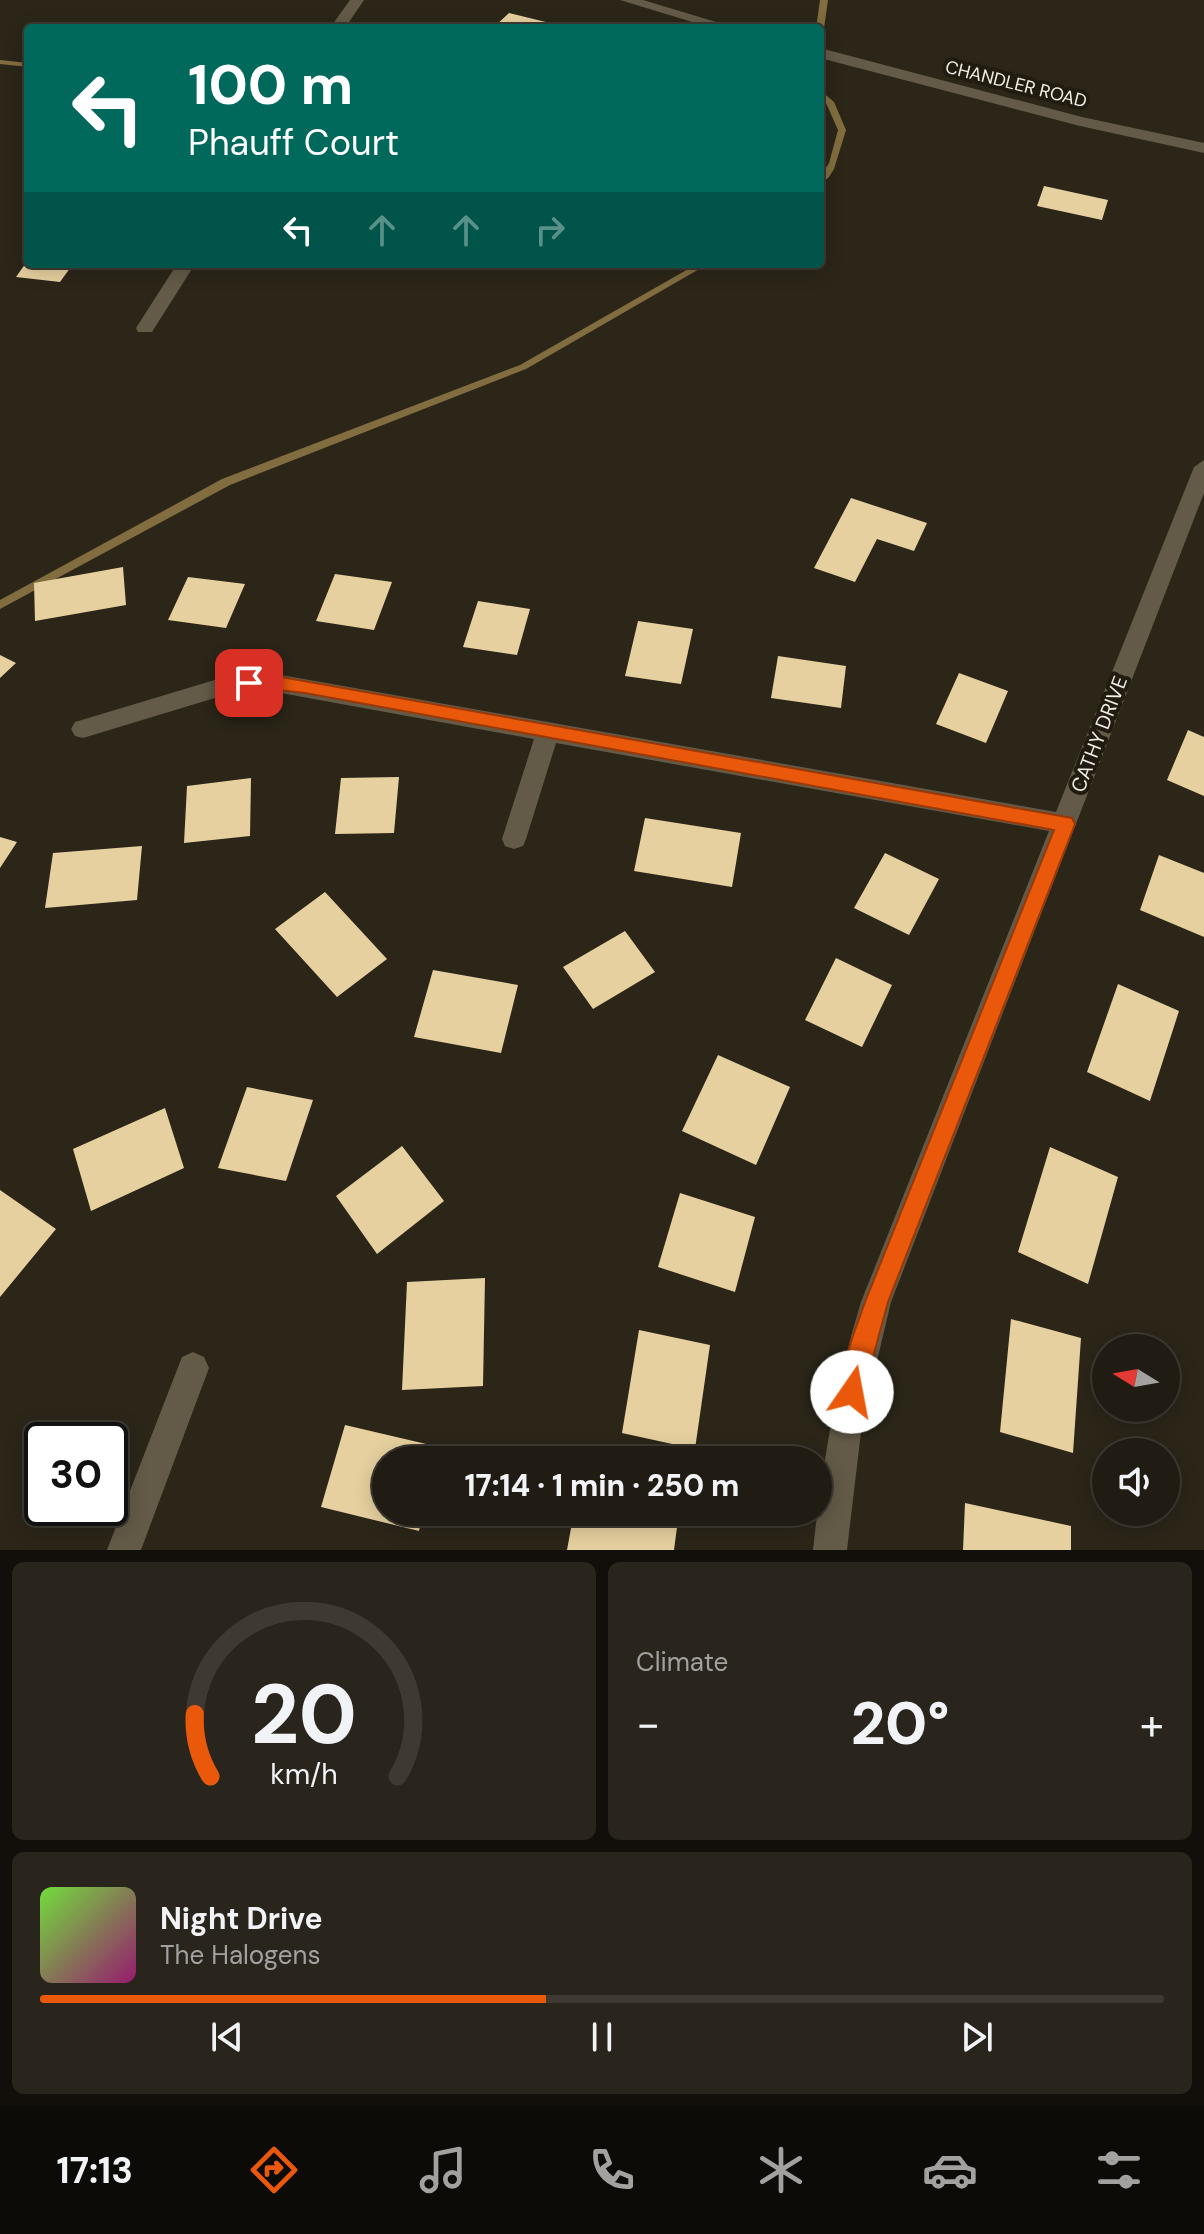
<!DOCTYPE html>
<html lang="en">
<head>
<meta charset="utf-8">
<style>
	body { margin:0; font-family:"DM Sans",sans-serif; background:#29251c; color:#f1f3f6; height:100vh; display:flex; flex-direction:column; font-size:30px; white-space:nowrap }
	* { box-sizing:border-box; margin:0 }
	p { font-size:26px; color:#a2a1a0 }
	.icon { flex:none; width:44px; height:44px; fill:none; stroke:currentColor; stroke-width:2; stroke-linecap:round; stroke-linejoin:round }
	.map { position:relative; height:1550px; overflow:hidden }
	.details { display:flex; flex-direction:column; gap:12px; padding:12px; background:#120f0a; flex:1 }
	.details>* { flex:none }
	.hud { position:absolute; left:24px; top:24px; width:800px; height:244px; border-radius:8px; box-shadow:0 4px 20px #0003,0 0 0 2px #3e3a33; background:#00695c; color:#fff; overflow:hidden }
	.needle { width:52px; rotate:281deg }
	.fabs { position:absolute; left:1092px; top:1334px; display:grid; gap:16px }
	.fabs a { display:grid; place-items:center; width:88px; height:88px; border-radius:50%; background:#211c13; box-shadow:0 4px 20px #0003,0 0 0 2px #3e3a33; font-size:40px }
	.speed { position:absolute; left:24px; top:1422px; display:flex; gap:16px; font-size:40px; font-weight:700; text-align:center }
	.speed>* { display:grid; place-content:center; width:104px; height:104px; border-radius:50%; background:#211c13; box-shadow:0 4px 20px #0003,0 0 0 2px #3e3a33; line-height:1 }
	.speed .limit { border:4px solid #111; border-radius:12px; background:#fff; color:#111 }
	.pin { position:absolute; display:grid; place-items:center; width:68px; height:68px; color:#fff; margin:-34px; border-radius:16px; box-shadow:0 4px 12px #0006 }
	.me { position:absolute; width:88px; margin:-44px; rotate:12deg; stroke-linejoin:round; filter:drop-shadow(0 0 6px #0008) }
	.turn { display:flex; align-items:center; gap:28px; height:168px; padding:0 32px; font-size:36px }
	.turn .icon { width:104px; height:104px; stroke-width:2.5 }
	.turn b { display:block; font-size:56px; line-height:68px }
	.lanes { display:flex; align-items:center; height:76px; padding:0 32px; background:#0003; justify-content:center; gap:40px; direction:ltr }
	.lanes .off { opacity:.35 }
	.big { font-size:60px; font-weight:800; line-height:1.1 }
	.details .tile { flex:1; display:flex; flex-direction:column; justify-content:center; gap:12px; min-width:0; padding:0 28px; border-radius:12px; background:#29251c }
	.details .dial { align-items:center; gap:0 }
	.dial svg { height:208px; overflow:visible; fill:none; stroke:#3e3a33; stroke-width:7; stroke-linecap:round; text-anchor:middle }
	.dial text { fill:#f1f3f6; stroke:none }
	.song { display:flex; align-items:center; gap:24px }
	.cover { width:96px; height:96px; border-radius:12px; background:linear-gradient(135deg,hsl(100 70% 55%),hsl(320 70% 35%)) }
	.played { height:8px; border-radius:4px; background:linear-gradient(90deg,#ea580c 45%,#3e3a33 45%) }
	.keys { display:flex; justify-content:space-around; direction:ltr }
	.heat { display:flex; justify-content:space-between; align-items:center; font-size:44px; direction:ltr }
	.details .tiles { flex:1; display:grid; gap:12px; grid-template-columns:1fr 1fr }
	.tile:last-child { grid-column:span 2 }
	.trip { position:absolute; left:372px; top:1446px; width:460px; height:80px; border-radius:40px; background:#211c13; box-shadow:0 4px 20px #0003,0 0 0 2px #3e3a33; font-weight:800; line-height:80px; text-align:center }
	.tab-bar { display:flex; height:128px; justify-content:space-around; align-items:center; background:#0d0b08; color:#a2a1a0 }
	.tab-bar .icon { width:56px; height:56px }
	.tab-bar .current { color:#ea580c }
	.tab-bar b { font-size:36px; color:#f1f3f6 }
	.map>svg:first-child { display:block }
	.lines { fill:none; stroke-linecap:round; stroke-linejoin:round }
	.stream { fill:#816d3f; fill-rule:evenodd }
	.building { fill:#e6d09f }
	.minor { fill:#635a47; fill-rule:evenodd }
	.route { fill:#ea580c; stroke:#983908; stroke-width:2 }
	.labels { text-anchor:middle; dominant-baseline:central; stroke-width:8; stroke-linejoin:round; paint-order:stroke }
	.far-street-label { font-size:18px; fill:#f2eee6; stroke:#221c10 }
	.street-label { font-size:20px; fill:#f2eee6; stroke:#221c10 }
</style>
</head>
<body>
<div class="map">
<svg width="1204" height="1550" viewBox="0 0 1204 1550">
	<rect width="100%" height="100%" fill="#2c2619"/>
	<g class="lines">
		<!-- stream -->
		<path class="stream" d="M820 0H828L824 28 820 30V28H816Z
			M0 60 28 63V67L0 64Z
			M820 90 834 102 846 130 834 169 829 177 820 185V177L829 163 838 130 826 103 820 96Z
			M697 264H708L526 369 230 485 0 609V600L222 479 520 365Z"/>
	</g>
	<!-- building -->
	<path class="building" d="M509 13 554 24 550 28H493Z
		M1044 186 1108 200 1102 220 1037 206Z
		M28 260V264H73L60 282 16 277Z
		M851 498 927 523 914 551 877 539 855 582 814 568Z
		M123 567 126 605 35 621 34 583Z
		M335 574 392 582 374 630 316 621Z
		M188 577 245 584 226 628 168 620Z
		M478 601 530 609 517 655 463 647Z
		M638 621 693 629 681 684 625 676Z
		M0 655 16 663 0 678Z
		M778 656 846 666 841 708 771 698Z
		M959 673 1008 691 986 743 936 724Z
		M1188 730 1204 737V796L1167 780Z
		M399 777 394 833 335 834 341 778Z
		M251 778 250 836 184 843 187 786Z
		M645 818 741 833 732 887 634 871Z
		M0 837 17 842 0 868Z
		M142 846 137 900 45 908 53 853Z
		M885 853 939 879 909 935 854 908Z
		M1159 855 1204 873V937L1140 910Z
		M325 892 387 959 337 997 275 929Z
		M625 931 655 972 593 1009 563 967Z
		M836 958 892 985 862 1047 805 1020Z
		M433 970 518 985 501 1053 414 1037Z
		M1118 984 1179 1011 1150 1101 1087 1072Z
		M718 1055 790 1087 756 1165 682 1131Z
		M247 1087 313 1100 286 1181 218 1168Z
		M165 1108 184 1168 91 1211 73 1149Z
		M402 1146 444 1201 377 1254 336 1196Z
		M1050 1147 1118 1177 1088 1284 1018 1252Z
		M0 1190 56 1229 0 1297Z
		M680 1193 755 1217 735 1292 658 1267Z
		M485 1278 483 1386 402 1390 407 1282Z
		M1011 1319 1081 1338 1073 1453 1000 1432Z
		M639 1330 710 1345 695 1449 622 1433Z
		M345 1425 439 1447 436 1460H386V1512H423L419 1531 321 1507Z
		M965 1503 1071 1526V1550H963Z
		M574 1512H679L674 1550H567Z"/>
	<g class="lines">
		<!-- minor -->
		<path class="minor" d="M350 0H364L345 28H330Z
			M620 0H643L736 28H712Z
			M820 48 1082 117 1204 143V153L1080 126 820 58Z
			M177 264H195L152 332H138L136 328Z
			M1204 460V493L891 1302 862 1424 847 1550H813C822 1466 836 1383 861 1302L1049 831 556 743 526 839 523 846 514 849 505 846 502 839 534 739 270 691 228 694 83 738 75 736 71 729 75 722 228 676 270 673 1056 812 1194 467Z
			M193 1352 204 1357 209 1368 141 1550H107L182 1357Z"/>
	</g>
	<!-- route -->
	<path class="route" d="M270 675 1072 818 1075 824 888 1302 861 1401 852 1404 844 1401C834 1378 857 1326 865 1302L1054 830 305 693 270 689 249 690 241 683 249 677Z"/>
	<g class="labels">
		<!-- far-street labels -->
		<g class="far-street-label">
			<text transform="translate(1016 84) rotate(14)">CHANDLER ROAD</text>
		</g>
		<!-- street labels -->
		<g class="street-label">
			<text transform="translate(1099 734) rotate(-69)">CATHY DRIVE</text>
		</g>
	</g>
</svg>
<div class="fabs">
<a><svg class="needle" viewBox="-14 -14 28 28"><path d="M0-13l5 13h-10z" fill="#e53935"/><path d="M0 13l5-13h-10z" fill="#a2a1a0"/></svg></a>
<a><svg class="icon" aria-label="sound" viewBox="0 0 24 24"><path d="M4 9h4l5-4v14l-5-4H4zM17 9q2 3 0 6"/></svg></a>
</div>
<div class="speed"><div class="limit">30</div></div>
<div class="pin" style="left:249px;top:683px;background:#d93025"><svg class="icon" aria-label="arrive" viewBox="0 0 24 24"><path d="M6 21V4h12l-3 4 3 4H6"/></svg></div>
<svg class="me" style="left:852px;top:1392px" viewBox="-20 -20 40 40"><circle r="19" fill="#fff"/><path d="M0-13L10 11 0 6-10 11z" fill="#ea580c"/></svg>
<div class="trip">17:14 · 1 min · 250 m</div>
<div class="hud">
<div class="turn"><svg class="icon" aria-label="left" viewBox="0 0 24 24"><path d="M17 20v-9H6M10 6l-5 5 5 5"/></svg><div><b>100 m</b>Phauff Court</div></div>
<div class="lanes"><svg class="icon" aria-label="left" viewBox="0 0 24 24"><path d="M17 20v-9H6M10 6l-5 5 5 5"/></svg><svg class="icon off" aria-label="ahead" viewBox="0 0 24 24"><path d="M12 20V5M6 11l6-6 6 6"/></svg><svg class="icon off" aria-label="ahead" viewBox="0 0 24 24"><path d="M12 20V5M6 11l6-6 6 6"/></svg><svg class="icon off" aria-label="right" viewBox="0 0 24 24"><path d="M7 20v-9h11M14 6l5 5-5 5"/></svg></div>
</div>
</div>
<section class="details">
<div class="tiles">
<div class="tile dial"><svg viewBox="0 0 100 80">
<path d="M14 69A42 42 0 1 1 86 69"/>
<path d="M14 69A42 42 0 0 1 8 45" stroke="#ea580c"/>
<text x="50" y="56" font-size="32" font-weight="700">20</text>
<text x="50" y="72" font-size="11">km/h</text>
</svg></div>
<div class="tile"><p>Climate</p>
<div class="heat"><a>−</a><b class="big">20°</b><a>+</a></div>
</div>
<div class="tile">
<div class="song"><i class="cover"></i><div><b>Night Drive</b><p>The Halogens</p></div></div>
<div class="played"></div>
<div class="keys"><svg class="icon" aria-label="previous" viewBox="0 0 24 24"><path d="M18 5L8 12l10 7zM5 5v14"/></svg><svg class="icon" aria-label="pause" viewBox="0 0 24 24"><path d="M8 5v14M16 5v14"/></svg><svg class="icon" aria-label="next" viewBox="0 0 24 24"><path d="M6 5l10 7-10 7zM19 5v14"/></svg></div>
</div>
</div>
</section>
<nav class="tab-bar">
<b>17:13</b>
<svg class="icon current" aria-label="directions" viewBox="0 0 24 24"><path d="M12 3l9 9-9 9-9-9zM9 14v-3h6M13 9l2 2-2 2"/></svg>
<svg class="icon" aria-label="music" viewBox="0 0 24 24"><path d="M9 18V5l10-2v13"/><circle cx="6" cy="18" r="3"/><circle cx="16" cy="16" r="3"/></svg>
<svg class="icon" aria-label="phone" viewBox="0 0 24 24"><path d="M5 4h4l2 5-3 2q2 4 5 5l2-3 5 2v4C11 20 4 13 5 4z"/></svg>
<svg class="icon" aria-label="climate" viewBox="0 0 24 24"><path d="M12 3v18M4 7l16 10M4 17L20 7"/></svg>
<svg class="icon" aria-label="car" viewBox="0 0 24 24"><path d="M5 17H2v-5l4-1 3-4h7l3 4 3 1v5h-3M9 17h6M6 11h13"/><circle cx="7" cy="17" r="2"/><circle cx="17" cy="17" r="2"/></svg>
<svg class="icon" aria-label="filters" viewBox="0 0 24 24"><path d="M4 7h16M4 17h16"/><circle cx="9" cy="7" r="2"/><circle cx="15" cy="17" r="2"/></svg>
</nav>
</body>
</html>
